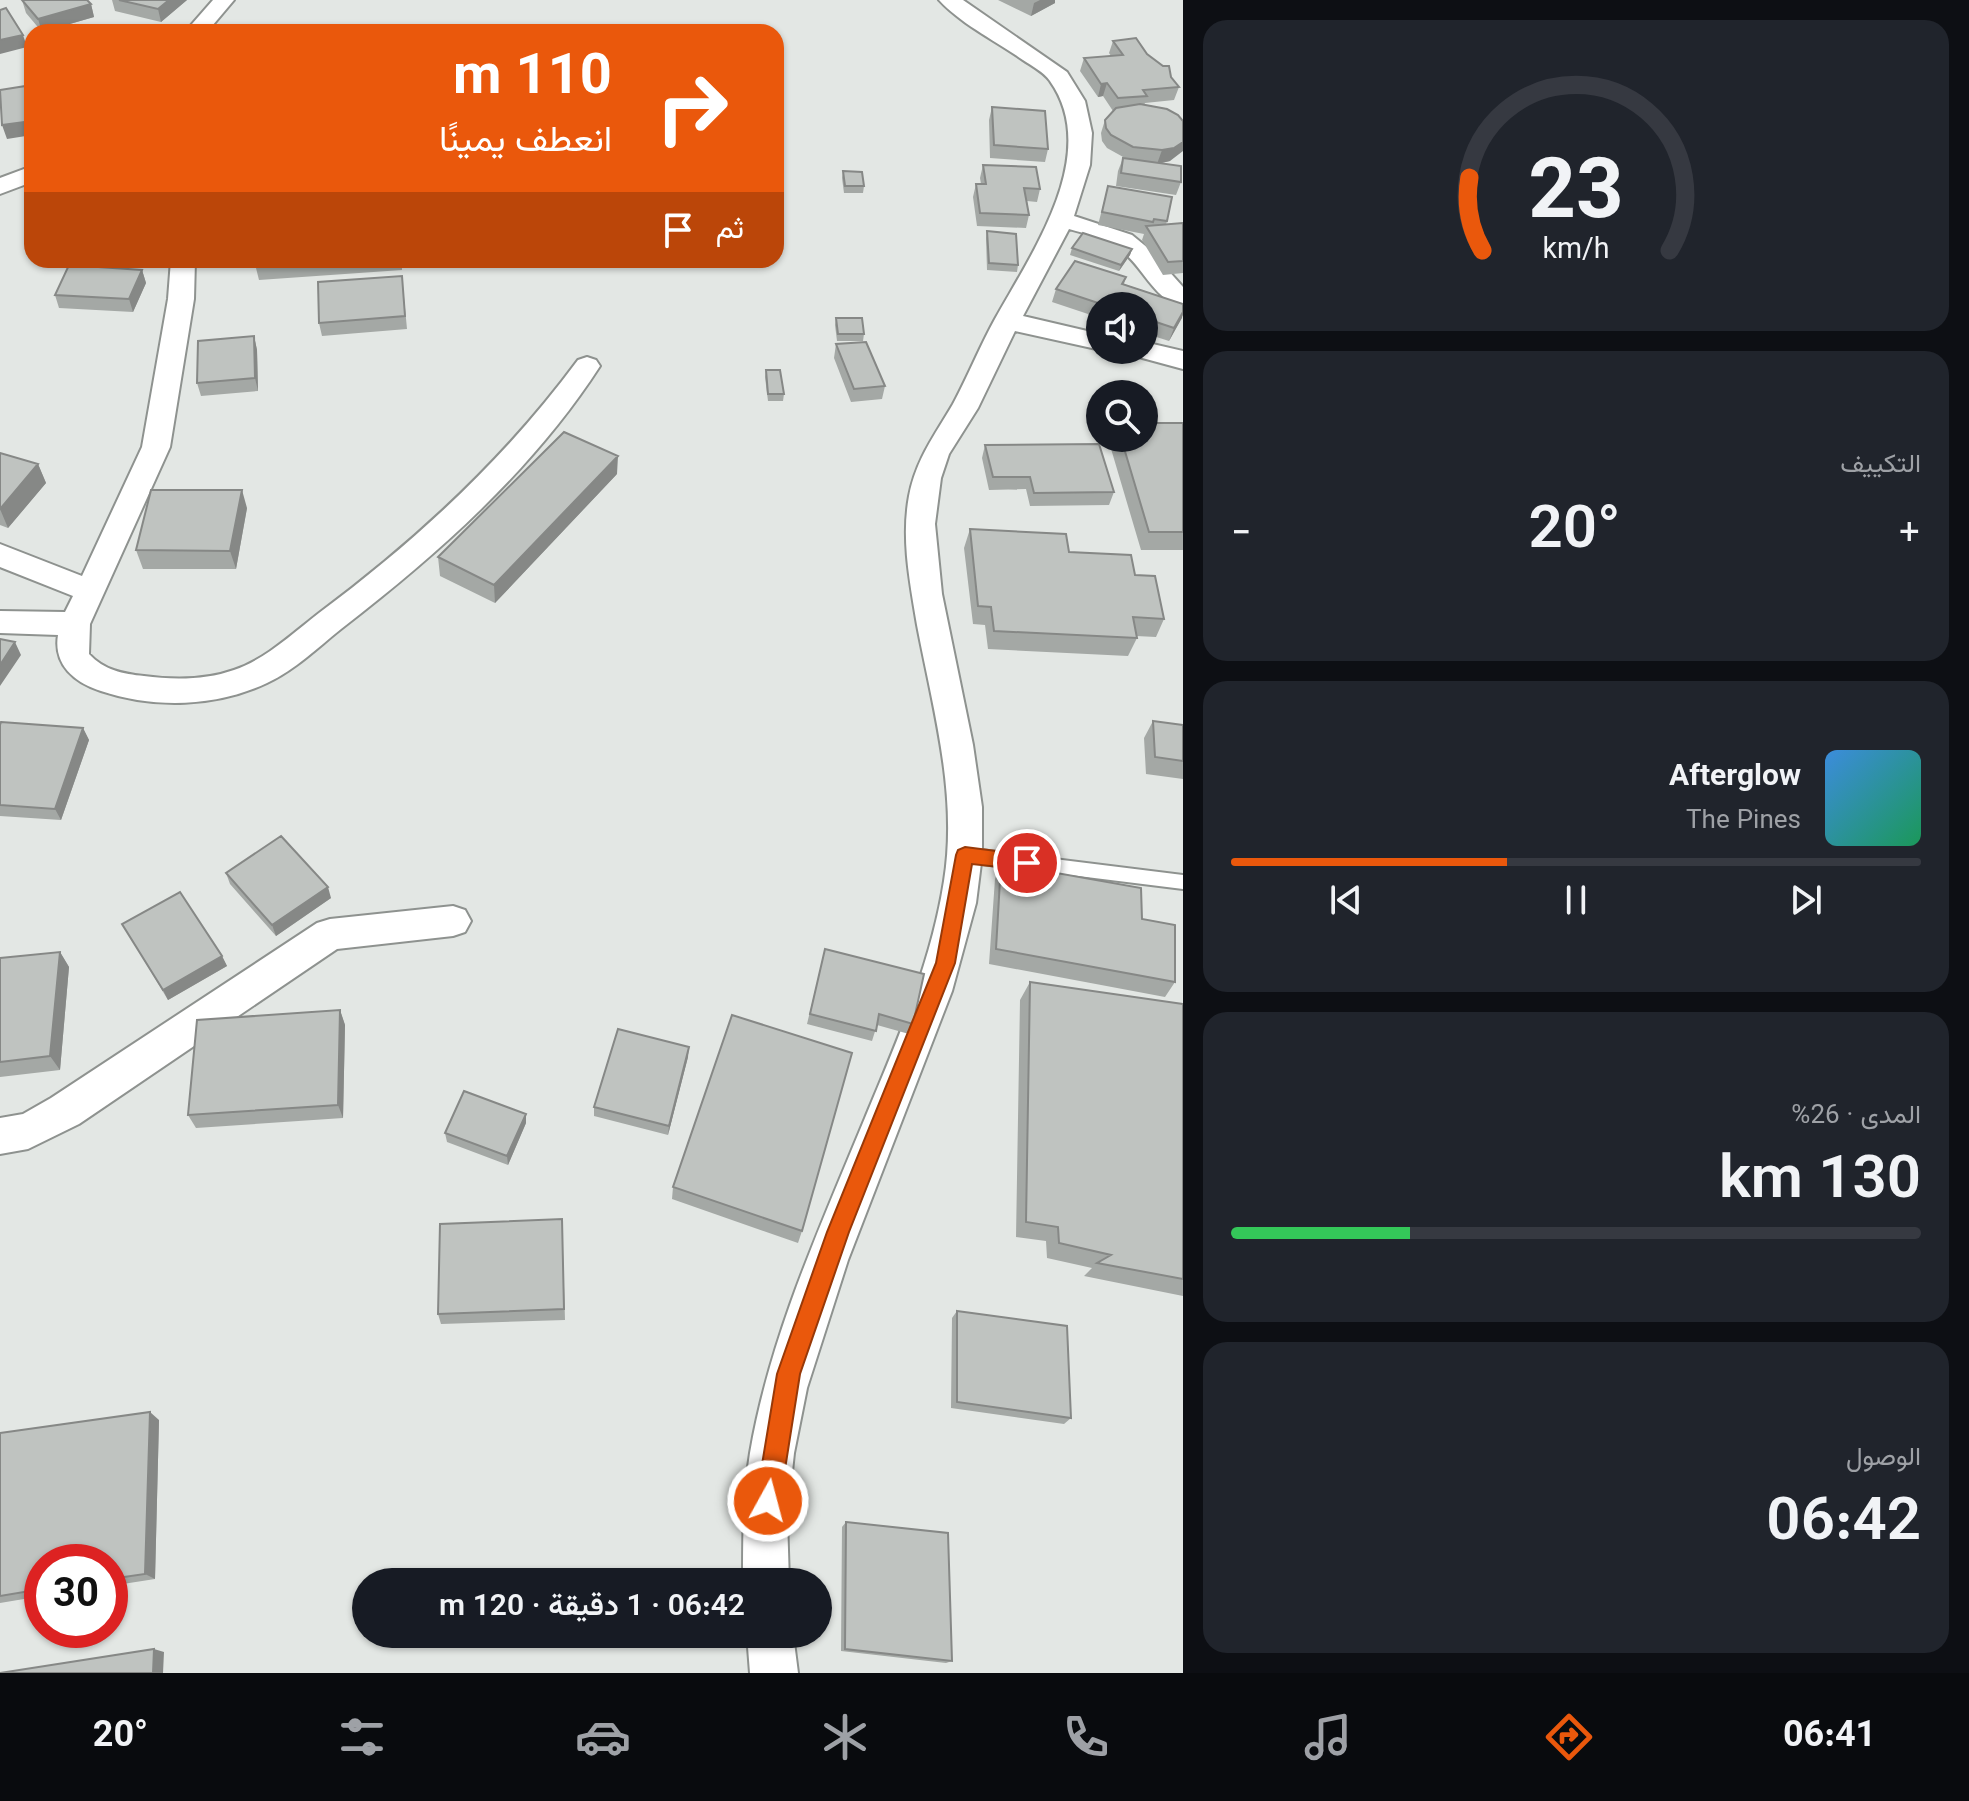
<!DOCTYPE html>
<html lang="ar">
<head>
<meta charset="utf-8">
<style>
	body { margin:0; font-family:Georgia,Vazirmatn,serif; background:#20242c; color:#f1f3f6; direction:rtl; height:100vh; display:flex; flex-direction:column; font-size:30px; white-space:nowrap }
	* { box-sizing:border-box; margin:0 }
	p { font-size:26px; color:#9ea1a6 }
	.icon { flex:none; width:44px; height:44px; fill:none; stroke:currentColor; stroke-width:2; stroke-linecap:round; stroke-linejoin:round }
	.map { position:relative; flex:1; overflow:hidden; direction:ltr }
	.details { display:flex; flex-direction:column; gap:20px; padding:20px; background:#0d0f14; width:786px }
	.details>* { flex:none }
	.banner { position:absolute; left:24px; top:24px; width:760px; height:244px; border-radius:24px; box-shadow:0 2px 6px #0004; direction:rtl; background:#ea580c; color:#fff; overflow:hidden }
	.controls { position:absolute; left:1086px; top:292px; display:grid; gap:16px }
	.controls a { display:grid; place-items:center; width:72px; height:72px; border-radius:50%; background:#171b24; box-shadow:0 2px 6px #0004; font-size:40px }
	.speed { position:absolute; left:24px; top:1544px; display:flex; gap:16px; font-size:40px; font-weight:700; text-align:center }
	.speed>* { display:grid; place-content:center; width:104px; height:104px; border-radius:50%; background:#171b24; box-shadow:0 2px 6px #0004; line-height:1 }
	.speed .limit { border:12px solid #d22; background:#fff; color:#111 }
	.pin { position:absolute; display:grid; place-items:center; width:68px; height:68px; color:#fff; margin:-34px; border:4px solid #fff; border-radius:50%; box-shadow:0 2px 8px #0007 }
	.me { position:absolute; width:88px; margin:-44px; rotate:7deg; stroke-linejoin:round; filter:drop-shadow(0 0 6px #0008) }
	.turn { display:flex; align-items:center; gap:28px; height:168px; padding:0 40px; font-size:36px }
	.turn .icon { width:104px; height:104px; stroke-width:2.5 }
	.turn b { display:block; font-size:56px; line-height:68px }
	.then { display:flex; align-items:center; height:76px; padding:0 40px; background:#0003; gap:16px; font-size:30px }
	.big { font-size:60px; font-weight:600; line-height:1.1 }
	.details .tile { flex:1; display:flex; flex-direction:column; justify-content:center; gap:12px; min-width:0; padding:0 28px; border-radius:24px; background:#20242c }
	.details .dial { align-items:center; gap:0 }
	.dial svg { height:208px; overflow:visible; fill:none; stroke:#363941; stroke-width:7; stroke-linecap:round; text-anchor:middle }
	.dial text { fill:#f1f3f6; stroke:none }
	.song { display:flex; align-items:center; gap:24px }
	.cover { width:96px; height:96px; border-radius:12px; background:linear-gradient(135deg,hsl(210 70% 55%),hsl(150 70% 35%)) }
	.played { height:8px; border-radius:4px; background:linear-gradient(90deg,#ea580c 40%,#363941 40%) }
	.keys { display:flex; justify-content:space-around; direction:ltr }
	.heat { display:flex; justify-content:space-between; align-items:center; font-size:44px; direction:ltr }
	.charge { height:12px; border-radius:6px; background:linear-gradient(90deg,#34c759 26%,#363941 0) }
	.trip { position:absolute; left:352px; top:1568px; width:480px; height:80px; border-radius:40px; background:#171b24; box-shadow:0 2px 6px #0004; font-weight:600; line-height:80px; text-align:center; direction:rtl }
	.tabs { display:flex; height:128px; justify-content:space-around; align-items:center; background:#090b0e; color:#9ea1a6 }
	.tabs .icon { width:56px; height:56px }
	.tabs .on { color:#ea580c }
	.tabs b { font-size:36px; color:#f1f3f6 }
	main { display:flex; flex:1; min-height:0 }
	.map>svg:first-child { display:block }
	.lines { fill:none; stroke-linecap:round; stroke-linejoin:round }
	.service-casing { stroke:#8e928f; stroke-width:4 }
	.minor-casing { stroke:#8e928f; stroke-width:4 }
	.service { fill:#fff; fill-rule:evenodd }
	.minor { fill:#fff; fill-rule:evenodd }
	.wall { fill:#a4a8a5 }
	.shaded-wall { fill:#868886 }
	.building { fill:#bfc3c0; stroke:#868886; stroke-width:2 }
	.route { fill:#ea580c; stroke:#983908; stroke-width:2 }
</style>
</head>
<body>
<main>
<section class="details">
<div class="tile dial"><svg viewBox="0 0 100 80">
<path d="M14 69A42 42 0 1 1 86 69"/>
<path d="M14 69A42 42 0 0 1 9 41" stroke="#ea580c"/>
<text x="50" y="56" font-size="32" font-weight="700">23</text>
<text x="50" y="72" font-size="11">km/h</text>
</svg></div>
<div class="tile"><p>التكييف</p>
<div class="heat"><a>−</a><b class="big">20°</b><a>+</a></div>
</div>
<div class="tile">
<div class="song"><i class="cover"></i><div><b>Afterglow</b><p>The Pines</p></div></div>
<div class="played"></div>
<div class="keys"><svg class="icon" aria-label="previous" viewBox="0 0 24 24"><path d="M18 5L8 12l10 7zM5 5v14"/></svg><svg class="icon" aria-label="pause" viewBox="0 0 24 24"><path d="M8 5v14M16 5v14"/></svg><svg class="icon" aria-label="next" viewBox="0 0 24 24"><path d="M6 5l10 7-10 7zM19 5v14"/></svg></div>
</div>
<div class="tile"><p>المدى · 26%</p><b class="big">130 km</b><div class="charge"></div></div>
<div class="tile"><p>الوصول</p><b class="big">06:42</b></div>
</section>
<div class="map">
<svg width="1183" height="1673" viewBox="0 0 1183 1673">
	<rect width="100%" height="100%" fill="#e3e7e4"/>
	<g class="lines">
		<!-- service casing -->
		<g class="service-casing">
			<path id="service" d="M965 848 1183 875V889L965 862 959 860 957 855 959 850Z"/>
		</g>
		<!-- minor casing -->
		<g class="minor-casing">
			<path id="minor" d="M213 0H234L207 32H185Z
				M939 0H963L1067 72 1085 101 1092 133 1090 165 1074 216 1132 235 1149 249 1183 287V307C1154 300 1144 268 1122 251 1107 239 1087 234 1069 229L1023 316 1100 334 1101 350 1015 331 978 408 949 454 941 478 935 524 942 594 973 745 982 807V855L976 903 952 991 848 1260 807 1388 794 1453 787 1518 789 1582H743C743 1539 743 1496 750 1453 770 1336 820 1227 865 1118 897 1041 931 964 944 881 958 795 933 709 917 625 910 583 901 539 909 496 916 459 935 435 953 404 968 376 980 346 995 319 1031 254 1102 154 1050 81 1044 72 1032 66 1023 60 996 41 961 24 939 0Z
				M32 166V182L0 194V178Z
				M171 260H195L194 299 170 447 90 624 89 654C104 670 123 674 144 676 173 680 206 680 234 670 266 659 292 634 319 613 417 540 505 459 578 360L587 357 596 360 600 366C533 470 438 554 341 629 317 648 295 670 267 683 216 707 155 709 101 691 75 683 53 665 58 635L0 633V611L65 612 73 596 0 567V544L82 576 142 447 168 299Z
				M1144 342 1183 351V369L1135 356 1131 350H1144Z
				M453 906 465 910 471 921 465 932 453 936 337 949 79 1124 28 1149 0 1154V1118L23 1114 51 1098 317 923 330 919Z
				M747 1634H793L798 1673H750Z"/>
		</g>
		<!-- service -->
		<use href="#service" class="service"/>
		<!-- minor -->
		<use href="#minor" class="minor"/>
	</g>
	<!-- wall -->
	<path class="wall" d="M22 0 91 4 94 17 42 32 26 13Z
		M112 0H187L161 22 115 11Z
		M998 0H1055V3L1031 16Z
		M1113 41 1147 54 1171 77 1179 87 1174 100 1145 103 1144 105 1170 161 1161 163 1181 182 1176 195 1116 186 1118 171 1123 158H1125L1107 148 1102 141 1101 133 1105 120 1113 111 1103 96 1098 97 1080 71 1084 58 1111 56 1109 53Z
		M992 107 1048 149 1045 162 990 158 989 120Z
		M983 165 1040 189 1037 202 1027 201 1029 215 1026 228 977 226 973 197 976 184H981L980 178Z
		M843 171 864 186 863 193H844L842 178Z
		M1108 186 1167 221 1166 225 1183 223V273L1163 275 1142 240 1144 234 1098 225Z
		M987 231 1018 265 1017 272 987 270 986 238Z
		M1072 248 1132 249 1130 255 1119 271 1070 255Z
		M254 260H402V270L259 280Z
		M142 270 146 283 133 312 59 308 55 295Z
		M402 276 407 329 322 336 319 323Z
		M1126 277 1124 284 1183 304V315L1169 341 1144 333V306H1100V318L1052 302 1056 289Z
		M836 318 864 334 863 341H837L835 325Z
		M254 336 257 350 258 391 201 396 197 383Z
		M836 344 885 386 882 399 851 402 834 358Z
		M766 370 784 394 783 401H768L765 377Z
		M1183 423V550H1141L1109 442 1111 438H1144Z
		M985 445 1114 492 1109 505 1030 506 1026 489 989 490 982 458Z
		M0 453 38 464 46 483 8 528 0 525Z
		M617 474 495 603 440 576 438 557Z
		M247 508 236 569H143L136 550Z
		M970 529 1069 552 1135 575 1164 619 1156 637 1136 636 1137 638 1128 656 988 649 985 625 973 624 964 548Z
		M1153 721 1183 725V779L1146 774 1144 738Z
		M0 725 83 728 89 740 61 820 0 816Z
		M1001 863 1142 919 1175 982 1165 997 989 964 995 879Z
		M226 873 331 898 276 936 230 884Z
		M122 924 222 956 227 966 168 1000Z
		M825 949 913 1024 909 1034 877 1025 872 1041 807 1024Z
		M60 952 69 967 60 1070 0 1077V958Z
		M1030 982 1183 1004V1296L1084 1276 1092 1268 1047 1258 1046 1241 1016 1237 1020 1000Z
		M340 1010 345 1025 343 1118 196 1128 188 1115Z
		M688 1057 668 1135 594 1116V1107Z
		M526 1123 508 1165 447 1142 445 1133Z
		M673 1187 802 1231 798 1243 672 1199Z
		M562 1219 565 1320 441 1324 438 1314Z
		M957 1311 1071 1418 1064 1424 951 1408 952 1318Z
		M159 1420 155 1579 110 1586V1562H42V1596L0 1603V1433Z
		M846 1522 952 1661 946 1663 841 1651 842 1527Z"/>
	<!-- shaded-wall -->
	<path class="shaded-wall" d="M169 0H187L161 22 158 9Z
		M1040 0H1055V3L1031 16 1034 3Z
		M91 4 94 17 42 32 38 19Z
		M23 35 27 47 0 54V40Z
		M1107 83 1103 96 1098 97 1101 84Z
		M32 121V135L7 139 2 125Z
		M1183 142V151L1170 161 1157 164 1162 150Z
		M1132 249 1130 255 1119 271 1121 265Z
		M142 270 146 283 133 312 129 299Z
		M1183 312 1182 318 1169 341 1174 328Z
		M254 336 257 350 258 391 255 378Z
		M618 456 617 474 495 603 494 585Z
		M38 464 46 483 8 528 0 509Z
		M242 490 247 508 236 569 230 551Z
		M15 642 21 655 0 686V665Z
		M83 728 89 740 61 820 55 809Z
		M328 887 331 898 276 936 272 925Z
		M60 952 69 967 60 1070 50 1056Z
		M222 956 227 966 168 1000 163 990Z
		M340 1010 345 1025 343 1118 338 1105Z
		M689 1047 688 1057 668 1135 669 1126Z
		M526 1114V1123L508 1165 507 1156Z
		M150 1412 159 1420 155 1579 145 1574Z
		M154 1649 164 1652 163 1673H153Z"/>
	<!-- building -->
	<path class="building" d="M22 0H87L91 4 38 19Z
		M119 0H169L158 9Z
		M6 8 23 35 0 40V10Z
		M1136 38 1147 54 1163 66H1169L1171 77 1179 87 1143 90 1147 96 1118 98 1107 83 1101 84 1084 58 1123 55 1113 41Z
		M32 85V121L2 125 0 90Z
		M1140 104 1167 109 1178 115 1183 121V142L1174 148 1162 150 1133 147 1111 135 1106 128 1105 120 1116 108Z
		M992 107 1045 111 1048 149 994 145Z
		M1123 158 1181 166V182L1121 173Z
		M983 165 1036 167 1040 189 1024 188 1029 215 980 213 976 184H986Z
		M843 171 862 172 864 186H845Z
		M1108 186 1172 197 1167 221 1154 219 1153 222 1102 212Z
		M1183 223V261L1168 262 1146 226Z
		M987 231 1016 234 1018 265 989 263Z
		M1083 233 1132 249 1121 265 1072 248Z
		M1075 261 1126 277 1122 284 1183 304V312L1174 328 1144 318V306H1107L1056 289Z
		M69 265 142 270 129 299 55 295Z
		M402 276 405 316 319 323 318 282Z
		M836 318H862L864 334H838Z
		M254 336 255 378 197 383 198 341Z
		M866 342 885 386 854 389 836 344Z
		M766 370H780L784 394H768Z
		M1144 423H1183V532H1149L1121 438H1144Z
		M564 432 618 456 494 585 438 557Z
		M1099 444 1114 492 1034 493 1030 477H993L985 445Z
		M0 453 38 464 0 509Z
		M151 490H242L230 551 136 550Z
		M970 529 1066 534 1069 552 1131 555 1135 575 1155 576 1164 619 1133 617 1137 638 994 631 991 607 978 606Z
		M0 639 15 642 0 665Z
		M1153 721 1183 725V761L1155 757Z
		M1 722 83 728 55 809 0 805V725Z
		M281 836 328 887 272 925 226 873Z
		M1001 863 1141 888 1142 919 1175 925V982L996 949Z
		M180 892 222 956 163 990 122 924Z
		M825 949 924 974 913 1024 879 1014 876 1031 810 1014Z
		M60 952 50 1056 0 1062V958Z
		M1030 982 1183 1004V1279L1097 1263 1111 1255 1059 1243 1058 1227 1026 1222Z
		M340 1010 338 1105 188 1115 197 1020Z
		M732 1015 852 1053 802 1231 673 1187Z
		M618 1029 689 1047 669 1126 594 1107Z
		M464 1091 526 1114 507 1156 445 1133Z
		M562 1219 564 1309 438 1314 440 1224Z
		M957 1311 1067 1326 1071 1418 957 1402Z
		M150 1412 145 1574 110 1579V1562H42V1589L0 1596V1433Z
		M846 1522 948 1533 952 1661 845 1649Z
		M154 1649 153 1673H0Z"/>
	<!-- route -->
	<path class="route" d="M965 847 1027 855 1034 857 1036 863 1034 868 1027 870 972 864 955 963 849 1232 800 1374 780 1501 776 1510 768 1513 759 1510 756 1501 777 1374 827 1232 936 963 956 855 958 850Z"/>
</svg>
<div class="controls">
<a><svg class="icon" aria-label="sound" viewBox="0 0 24 24"><path d="M4 9h4l5-4v14l-5-4H4zM17 9q2 3 0 6"/></svg></a>
<a><svg class="icon" aria-label="search" viewBox="0 0 24 24"><circle cx="10" cy="10" r="6"/><path d="M15 15l6 6"/></svg></a>
</div>
<div class="speed"><div class="limit">30</div></div>
<div class="pin" style="left:1027px;top:863px;background:#d93025"><svg class="icon" aria-label="arrive" viewBox="0 0 24 24"><path d="M6 21V4h12l-3 4 3 4H6"/></svg></div>
<svg class="me" style="left:768px;top:1501px" viewBox="-20 -20 40 40"><circle r="17" fill="#ea580c" stroke="#fff" stroke-width="3"/><path d="M0-11L8 9 0 5-8 9z" fill="#fff"/></svg>
<div class="trip">06:42 · 1 دقيقة · 120 m</div>
<div class="banner">
<div class="turn"><svg class="icon" aria-label="right" viewBox="0 0 24 24"><path d="M7 20v-9h11M14 6l5 5-5 5"/></svg><div><b>110 m</b>انعطف يمينًا</div></div>
<div class="then">ثم<svg class="icon" aria-label="arrive" viewBox="0 0 24 24"><path d="M6 21V4h12l-3 4 3 4H6"/></svg></div>
</div>
</div>
</main>
<nav class="tabs">
<b>06:41</b>
<svg class="icon on" aria-label="directions" viewBox="0 0 24 24"><path d="M12 3l9 9-9 9-9-9zM9 14v-3h6M13 9l2 2-2 2"/></svg>
<svg class="icon" aria-label="music" viewBox="0 0 24 24"><path d="M9 18V5l10-2v13"/><circle cx="6" cy="18" r="3"/><circle cx="16" cy="16" r="3"/></svg>
<svg class="icon" aria-label="phone" viewBox="0 0 24 24"><path d="M5 4h4l2 5-3 2q2 4 5 5l2-3 5 2v4C11 20 4 13 5 4z"/></svg>
<svg class="icon" aria-label="climate" viewBox="0 0 24 24"><path d="M12 3v18M4 7l16 10M4 17L20 7"/></svg>
<svg class="icon" aria-label="car" viewBox="0 0 24 24"><path d="M5 17H2v-5l4-1 3-4h7l3 4 3 1v5h-3M9 17h6M6 11h13"/><circle cx="7" cy="17" r="2"/><circle cx="17" cy="17" r="2"/></svg>
<svg class="icon" aria-label="filters" viewBox="0 0 24 24"><path d="M4 7h16M4 17h16"/><circle cx="9" cy="7" r="2"/><circle cx="15" cy="17" r="2"/></svg>
<b>20°</b>
</nav>
</body>
</html>
